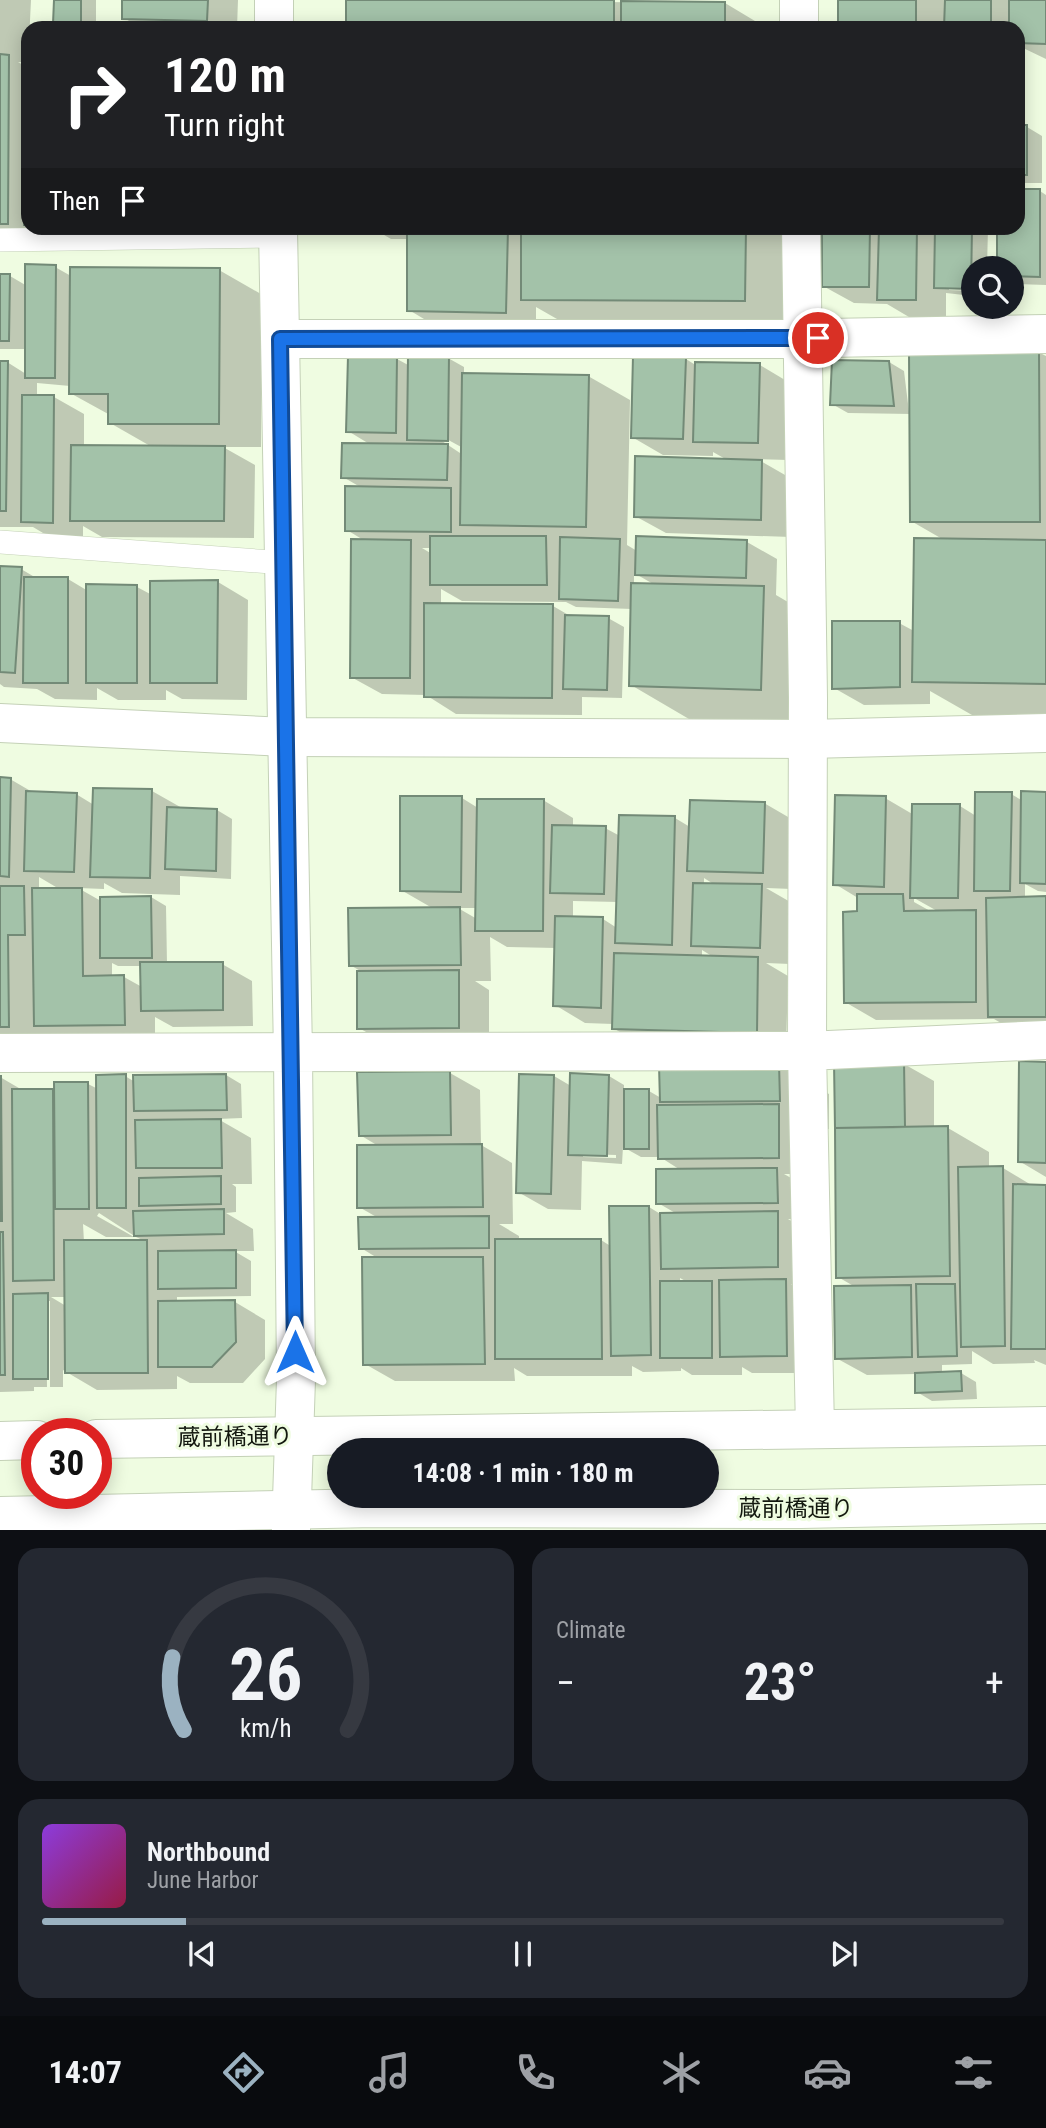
<!DOCTYPE html>
<html lang="en">
<head>
<meta charset="utf-8">
<style>
	body { margin:0; font-family:"Roboto Condensed","Noto Sans JP",sans-serif; background:#242831; color:#f1f3f6; height:100vh; display:flex; flex-direction:column; font-size:26px; white-space:nowrap }
	* { box-sizing:border-box; margin:0 }
	p { font-size:23px; color:#9ea1a6 }
	.icon { flex:none; width:38px; height:38px; fill:none; stroke:currentColor; stroke-width:2; stroke-linecap:round; stroke-linejoin:round }
	.map { position:relative; height:1530px; overflow:hidden }
	.drawer { display:flex; flex-direction:column; gap:18px; padding:18px; background:#0d0f14; flex:1 }
	.drawer>* { flex:none }
	.banner { position:absolute; left:21px; top:21px; width:1004px; height:214px; border-radius:21px; box-shadow:0 4px 18px #0003; background:#202124; color:#fff; overflow:hidden }
	.fabs { position:absolute; left:961px; top:256px; display:grid; gap:14px }
	.fabs a { display:grid; place-items:center; width:63px; height:63px; border-radius:50%; background:#171b24; box-shadow:0 4px 18px #0003; font-size:35px }
	.speed { position:absolute; left:21px; top:1418px; display:flex; gap:14px; font-size:35px; font-weight:700; text-align:center }
	.speed>* { display:grid; place-content:center; width:91px; height:91px; border-radius:50%; background:#171b24; box-shadow:0 4px 18px #0003; line-height:1 }
	.speed .limit { border:10px solid #d22; background:#fff; color:#111 }
	.pin { position:absolute; display:grid; place-items:center; width:60px; height:60px; color:#fff; margin:-30px; border:4px solid #fff; border-radius:50%; box-shadow:0 2px 7px #0007 }
	.me { position:absolute; width:77px; margin:-38px; rotate:0deg; stroke-linejoin:round; filter:drop-shadow(0 0 5px #0008) }
	.turn { display:flex; align-items:center; gap:24px; height:147px; padding:0 28px; font-size:32px }
	.turn .icon { width:91px; height:91px; stroke-width:2.5 }
	.turn b { display:block; font-size:49px; line-height:60px }
	.then { display:flex; align-items:center; height:66px; padding:0 28px; background:#0003; gap:14px; font-size:26px }
	.big { font-size:52px; font-weight:700; line-height:1.1 }
	.drawer .card { flex:1; display:flex; flex-direction:column; justify-content:center; gap:10px; min-width:0; padding:0 24px; border-radius:21px; background:#242831 }
	.drawer .dial { align-items:center; gap:0 }
	.dial svg { height:182px; overflow:visible; fill:none; stroke:#363941; stroke-width:7; stroke-linecap:round; text-anchor:middle }
	.dial text { fill:#f1f3f6; stroke:none }
	.song { display:flex; align-items:center; gap:21px }
	.cover { width:84px; height:84px; border-radius:10px; background:linear-gradient(135deg,hsl(270 70% 55%),hsl(340 70% 35%)) }
	.played { height:7px; border-radius:4px; background:linear-gradient(90deg,#9bb2c1 15%,#363941 15%) }
	.keys { display:flex; justify-content:space-around; direction:ltr }
	.heat { display:flex; justify-content:space-between; align-items:center; font-size:38px; direction:ltr }
	.drawer .tiles { flex:1; display:grid; gap:18px; grid-template-columns:1fr 1fr }
	.card:last-child { grid-column:span 2 }
	.trip { position:absolute; left:327px; top:1438px; width:392px; height:70px; border-radius:35px; background:#171b24; box-shadow:0 4px 18px #0003; font-weight:700; line-height:70px; text-align:center }
	.dock { display:flex; height:112px; justify-content:space-around; align-items:center; background:#090b0e; color:#9ea1a6 }
	.dock .icon { width:49px; height:49px }
	.dock .on { color:#9bb2c1 }
	.dock b { font-size:32px; color:#f1f3f6 }
	.map>svg:first-child { display:block }
	.shadow { fill:#0003; fill-rule:evenodd }
	.building { fill:#a3c2a9; stroke:#738a77; stroke-width:2 }
	.lines { fill:none; stroke-linecap:round; stroke-linejoin:round }
	.service-casing { stroke:#c4d1b7; stroke-width:24 }
	.minor-casing { stroke:#c4d1b7; stroke-width:40 }
	.tertiary-casing { stroke:#c4d1b7; stroke-width:40 }
	.primary-casing { stroke:#c4d1b7; stroke-width:40 }
	.service { stroke:#fff; stroke-width:23 }
	.minor { stroke:#fff; stroke-width:38 }
	.tertiary { stroke:#fff; stroke-width:38 }
	.primary { stroke:#fff; stroke-width:38 }
	.route-casing { stroke:#114b97; stroke-width:18 }
	.route { stroke:#1a73e8; stroke-width:12 }
	.labels { text-anchor:middle; dominant-baseline:central; stroke-width:6; stroke-linejoin:round; paint-order:stroke }
	.street-label { font-size:23px; fill:#13180f; stroke:#effce1 }
</style>
</head>
<body>
<div class="map">
<svg width="1046" height="1530" viewBox="0 0 1046 1530">
	<rect width="100%" height="100%" fill="#effce1"/>
	<!-- shadow -->
	<path class="shadow" d="M0 0H31L28 62H18L28 68V228H75L74 233 0 240Z
		M55 0H96V28H64L55 23Z
		M124 0H238L237 28H141L124 18Z
		M348 0 725 3 755 21V28H348Z
		M840 0H1046V59L1021 47 1019 127H1027L1042 136V183H1018V28H840Z
		M1040 191 1046 195V285L1014 284 1012 268H998L999 228H1018Z
		M372 228H787V324L564 323 536 307V329L439 328 409 310V239H391Z
		M824 228H988L987 268H973V287L949 286V290L973 291V296L946 293V317H909L887 304 854 303 823 286Z
		M55 267 71 276 219 270 261 294V447H223L255 465 254 538 102 537 83 526V539H53L33 527H0V362H7L26 374 27 349H0V276H10L27 286ZM37 383 70 386V393L110 415V423L152 447H84V414L54 397H37Z
		M1038 352 1046 356V716L972 715 930 691V704L864 705 834 688 899 623 914 631 944 540 911 521V414L848 413 832 404 889 362 904 371 909 412H911Z
		M448 358 464 367V375L588 376 630 400 627 545 637 551 747 542 777 559 776 595 822 622 819 723 689 719 631 685 632 609 576 607 566 602 462 601 441 589V605L553 606 572 617 608 618 624 627 622 698 582 697V715L456 714 426 695 382 694 351 677 365 541 347 530 362 488 343 477 371 445 348 431 397 359 410 366ZM441 436 463 448V455L439 439ZM422 548H432V554ZM634 573 655 585H634Z
		M686 359 697 366 760 365 790 383 788 460 757 459 792 479 791 537 666 533 635 516 729 461 713 452V456L663 455 632 437Z
		M0 568 21 569 38 579H68L88 591 137 587 152 595 218 582 248 600 247 700 182 699 166 690V700H118L97 688V700L55 699 37 689 4 687 0 684Z
		M0 779H10L34 793 76 794 94 805 152 791 182 808 217 810 232 819 231 879 180 876V895L122 893 104 883V889L78 888 101 901 151 897 166 906 167 964H222L252 981 253 1026 173 1027 155 1017V1042L66 1043 50 1034 51 1050 0 1051ZM39 877 61 890H39ZM112 963 118 966H142V987L124 977H112Z
		M1046 793V892L1038 891 1025 884V899L1046 898V1034H1020L994 1019 876 1020 845 1002 859 913 858 898 835 884 885 798 914 815 960 806 976 816 1011 794 1023 801ZM914 898 939 912H932L914 902Z
		M462 798 478 808 543 800 573 818V827L605 828 620 836 675 818 690 827 764 803 795 821 792 889 766 888 792 903 790 964 766 963 788 976 786 1050 644 1046 613 1028V1024L585 1023 555 1005 556 948 507 947 490 937 491 981H475L489 990V1045H389L359 1028 364 973 350 965 434 909 401 890ZM704 878 715 885H704ZM573 901 618 902 617 928 603 919 573 918ZM458 908H477V919ZM702 950 715 958H702Z
		M904 1064 934 1081V1128H948L989 1152V1168H1003L1033 1186 1046 1187V1365L1034 1360 1035 1363 993 1364 972 1351V1364L942 1365V1373H961L976 1382 977 1399 932 1401 917 1392 916 1374 867 1375 836 1358 857 1288 838 1277Z
		M1046 1064V1177L1019 1161Z
		M779 1065 829 1094V1129H809V1174H784L807 1187V1219H788L808 1231V1284H791L816 1298 817 1373H752L742 1367V1375H692L681 1368V1371L643 1372 632 1366V1376H527L514 1368 515 1381H395L365 1364 379 1259 361 1248 380 1219 359 1207 380 1147 360 1135 450 1073 480 1090 481 1145 512 1163 513 1224H499L519 1236V1241L601 1240 612 1247 649 1207 662 1215 677 1214 658 1203 682 1171 660 1157H641L623 1147 622 1164 582 1161 581 1210 548 1209 518 1192 554 1076 571 1086 609 1076 624 1085V1091H649L661 1098ZM583 1154 616 1155V1158L583 1157ZM680 1278 689 1283H680Z
		M226 1075 241 1084 242 1118 218 1119 251 1138 252 1184H232L236 1187V1212L226 1213 253 1229 254 1251H234L251 1261V1296L177 1297V1303L235 1302 265 1320V1359L243 1383H190L177 1376V1389L97 1390 63 1370V1387H50V1301H46L47 1387H34V1391L0 1392V1077L24 1091 56 1092 88 1084 98 1089 125 1076 135 1082ZM99 1213 136 1237 147 1242H84L83 1224 106 1237H134L97 1216ZM51 1297H66V1306Z"/>
	<!-- building -->
	<path class="building" d="M54 0H81V25L53 24Z
		M122 0H208L207 21 122 19Z
		M346 0H614V28H346Z
		M838 0H916V28H838Z
		M945 0H991V28H944Z
		M1009 0H1046V44L1018 43V28H1009Z
		M621 1 725 2V28H621Z
		M0 54 9 55 8 224H0Z
		M25 125H28V225H24Z
		M1018 125H1027V175H1018Z
		M1018 189H1040V277L1012 276V268H997V228H1018Z
		M407 228H508L506 313 407 311Z
		M521 228H746L745 301 521 300Z
		M822 228H870L869 287H822Z
		M879 228H917L916 300H877Z
		M935 228H972L971 289 934 288Z
		M25 264 56 265 55 378H25Z
		M70 267 220 268 219 424H108V394H69Z
		M0 274H10L9 341H0Z
		M1039 350 1040 522H910L909 351Z
		M408 355 449 356 448 441 407 440Z
		M348 356 397 357 396 433 346 432Z
		M633 356 686 358 683 439 631 438Z
		M832 360 889 361 894 406 830 405Z
		M0 361H8L6 511H0Z
		M695 362 760 363 758 443 693 442Z
		M462 373 589 375 586 527 460 525Z
		M22 395H54L53 523 21 522Z
		M342 443 448 444 447 480 341 478Z
		M71 445 225 446 224 521H70Z
		M635 456 762 460 761 520 634 517Z
		M345 486 451 488V532L345 531Z
		M430 536H546L547 585H430Z
		M636 536 747 540 746 578 635 575Z
		M560 537 620 539 618 601 559 599Z
		M914 538 1046 540V684L912 682Z
		M351 539 411 540 410 678H350Z
		M0 566 22 567 15 673 0 672Z
		M24 577H68V683H23Z
		M218 580 217 683H150V581Z
		M631 583 764 586 761 690 629 686Z
		M86 584 137 585V683H86Z
		M424 603 553 604 552 698 424 697Z
		M565 615 609 616 607 690 563 689Z
		M832 621H900V687L832 689Z
		M0 777 11 778 9 877 0 876Z
		M93 788 152 789 150 878 90 877Z
		M26 791 77 793 74 872 24 871Z
		M1021 791 1046 792V884L1020 883Z
		M975 792H1012L1010 891H974Z
		M835 795 886 796 884 887 833 885Z
		M400 796H462L461 892 400 891Z
		M477 799H544L543 931H475Z
		M690 800 765 802 763 873 687 871Z
		M912 804H960L958 898H910Z
		M167 807 217 809 216 871 165 869Z
		M619 815 675 816 672 945 615 943Z
		M552 825 606 826 604 894 550 893Z
		M693 883 762 884 760 948 691 946Z
		M0 886H24L25 935H8L9 1027H0Z
		M32 888H82L83 976 124 975 125 1025 34 1026Z
		M857 894H903L904 911 976 910V1002L844 1003 843 912 857 911Z
		M151 896 152 958H100V897Z
		M1046 896V1017H988L986 898Z
		M460 907 461 965 349 966 348 908Z
		M555 916 603 917 601 1008 553 1006Z
		M614 953 758 957 757 1033 612 1029Z
		M140 962H223V1010L141 1011Z
		M459 970V1028L357 1029V971Z
		M1019 1061 1046 1062V1163L1018 1162Z
		M834 1062H904L905 1127 835 1128Z
		M779 1063 780 1101 660 1102 659 1065Z
		M450 1071 451 1135 359 1136 357 1072Z
		M570 1073 609 1075 607 1156 568 1155Z
		M126 1074V1208H97L96 1075Z
		M226 1074 227 1110 134 1111 133 1075Z
		M519 1074 554 1075 551 1194 516 1193Z
		M1 1075 2 1221H0Z
		M54 1082H88L89 1209H55Z
		M12 1089H53L54 1280 13 1281Z
		M624 1089H649V1149H624Z
		M779 1104V1158L658 1159 657 1105Z
		M221 1119 222 1168H136L135 1120Z
		M948 1126 950 1276 836 1278 835 1128Z
		M482 1144 483 1207 357 1208V1145Z
		M1003 1166 1005 1346 961 1347 958 1167Z
		M777 1168 778 1203 656 1204V1169Z
		M221 1176V1204L139 1206V1178Z
		M1013 1184 1046 1185V1349H1011Z
		M609 1206H649L651 1355 611 1356Z
		M224 1209V1234L134 1236 133 1211Z
		M778 1211V1267L661 1269 660 1213Z
		M489 1216V1248L359 1249 358 1217Z
		M0 1232H3L5 1375H0Z
		M495 1239H601L602 1359H495Z
		M64 1240H147L148 1373H65Z
		M236 1250V1288L158 1289V1251Z
		M362 1257H483L485 1364 363 1365Z
		M786 1279 787 1356 720 1357 719 1280Z
		M660 1281H712V1358H660Z
		M916 1284H955L957 1356 918 1357Z
		M911 1285 912 1357 835 1359 834 1286Z
		M48 1293V1379H13V1294Z
		M235 1300 236 1342 212 1367H158V1301Z
		M961 1371 962 1391 915 1393V1373Z"/>
	<g class="lines">
		<!-- service casing -->
		<g class="service-casing">
			<path id="service" d="M0 240 279 236
				M0 542 285 563"/>
		</g>
		<!-- minor casing -->
		<g class="minor-casing">
			<path id="minor" d="M274 0V28
				M799 0V28
				M278 228 293 1054 296 1379 291 1530
				M801 228 808 698 807 1051 815 1429
				M280 339H773L1046 334
				M0 1053 807 1051 1046 1040"/>
		</g>
		<!-- tertiary casing -->
		<g class="tertiary-casing">
			<path id="tertiary" d="M0 723 286 737 808 739 1046 733"/>
		</g>
		<!-- primary casing -->
		<g class="primary-casing">
			<path id="primary" d="M96 1439 1046 1426
				M0 1441 37 1440
				M0 1516 374 1508 801 1509 1046 1504"/>
		</g>
		<!-- service -->
		<use href="#service" class="service"/>
		<!-- minor -->
		<use href="#minor" class="minor"/>
		<!-- tertiary -->
		<use href="#tertiary" class="tertiary"/>
		<!-- primary -->
		<use href="#primary" class="primary"/>
	</g>
	<g class="lines">
		<!-- route casing -->
		<g class="route-casing">
			<path id="route" d="M295 1352 280 339 818 338"/>
		</g>
		<!-- route -->
		<use href="#route" class="route"/>
	</g>
	<g class="labels">
		<!-- street labels -->
		<g class="street-label">
			<text transform="translate(235 1437) rotate(-1)">蔵前橋通り</text>
			<text x="796" y="1508">蔵前橋通り</text>
		</g>
	</g>
</svg>
<div class="fabs">
<a><svg class="icon" aria-label="search" viewBox="0 0 24 24"><circle cx="10" cy="10" r="6"/><path d="M15 15l6 6"/></svg></a>
</div>
<div class="speed"><div class="limit">30</div></div>
<div class="pin" style="left:818px;top:338px;background:#d93025"><svg class="icon" aria-label="arrive" viewBox="0 0 24 24"><path d="M6 21V4h12l-3 4 3 4H6"/></svg></div>
<svg class="me" style="left:295px;top:1352px" viewBox="-20 -20 40 40"><path d="M0-17L14 15 0 8-14 15z" fill="#1a73e8" stroke="#fff" stroke-width="4"/></svg>
<div class="trip">14:08 · 1 min · 180 m</div>
<div class="banner">
<div class="turn"><svg class="icon" aria-label="right" viewBox="0 0 24 24"><path d="M7 20v-9h11M14 6l5 5-5 5"/></svg><div><b>120 m</b>Turn right</div></div>
<div class="then">Then<svg class="icon" aria-label="arrive" viewBox="0 0 24 24"><path d="M6 21V4h12l-3 4 3 4H6"/></svg></div>
</div>
</div>
<section class="drawer">
<div class="tiles">
<div class="card dial"><svg viewBox="0 0 100 80">
<path d="M14 69A42 42 0 1 1 86 69"/>
<path d="M14 69A42 42 0 0 1 9 37" stroke="#9bb2c1"/>
<text x="50" y="56" font-size="32" font-weight="700">26</text>
<text x="50" y="72" font-size="11">km/h</text>
</svg></div>
<div class="card"><p>Climate</p>
<div class="heat"><a>−</a><b class="big">23°</b><a>+</a></div>
</div>
<div class="card">
<div class="song"><i class="cover"></i><div><b>Northbound</b><p>June Harbor</p></div></div>
<div class="played"></div>
<div class="keys"><svg class="icon" aria-label="previous" viewBox="0 0 24 24"><path d="M18 5L8 12l10 7zM5 5v14"/></svg><svg class="icon" aria-label="pause" viewBox="0 0 24 24"><path d="M8 5v14M16 5v14"/></svg><svg class="icon" aria-label="next" viewBox="0 0 24 24"><path d="M6 5l10 7-10 7zM19 5v14"/></svg></div>
</div>
</div>
</section>
<nav class="dock">
<b>14:07</b>
<svg class="icon on" aria-label="directions" viewBox="0 0 24 24"><path d="M12 3l9 9-9 9-9-9zM9 14v-3h6M13 9l2 2-2 2"/></svg>
<svg class="icon" aria-label="music" viewBox="0 0 24 24"><path d="M9 18V5l10-2v13"/><circle cx="6" cy="18" r="3"/><circle cx="16" cy="16" r="3"/></svg>
<svg class="icon" aria-label="phone" viewBox="0 0 24 24"><path d="M5 4h4l2 5-3 2q2 4 5 5l2-3 5 2v4C11 20 4 13 5 4z"/></svg>
<svg class="icon" aria-label="climate" viewBox="0 0 24 24"><path d="M12 3v18M4 7l16 10M4 17L20 7"/></svg>
<svg class="icon" aria-label="car" viewBox="0 0 24 24"><path d="M5 17H2v-5l4-1 3-4h7l3 4 3 1v5h-3M9 17h6M6 11h13"/><circle cx="7" cy="17" r="2"/><circle cx="17" cy="17" r="2"/></svg>
<svg class="icon" aria-label="filters" viewBox="0 0 24 24"><path d="M4 7h16M4 17h16"/><circle cx="9" cy="7" r="2"/><circle cx="15" cy="17" r="2"/></svg>
</nav>
</body>
</html>
